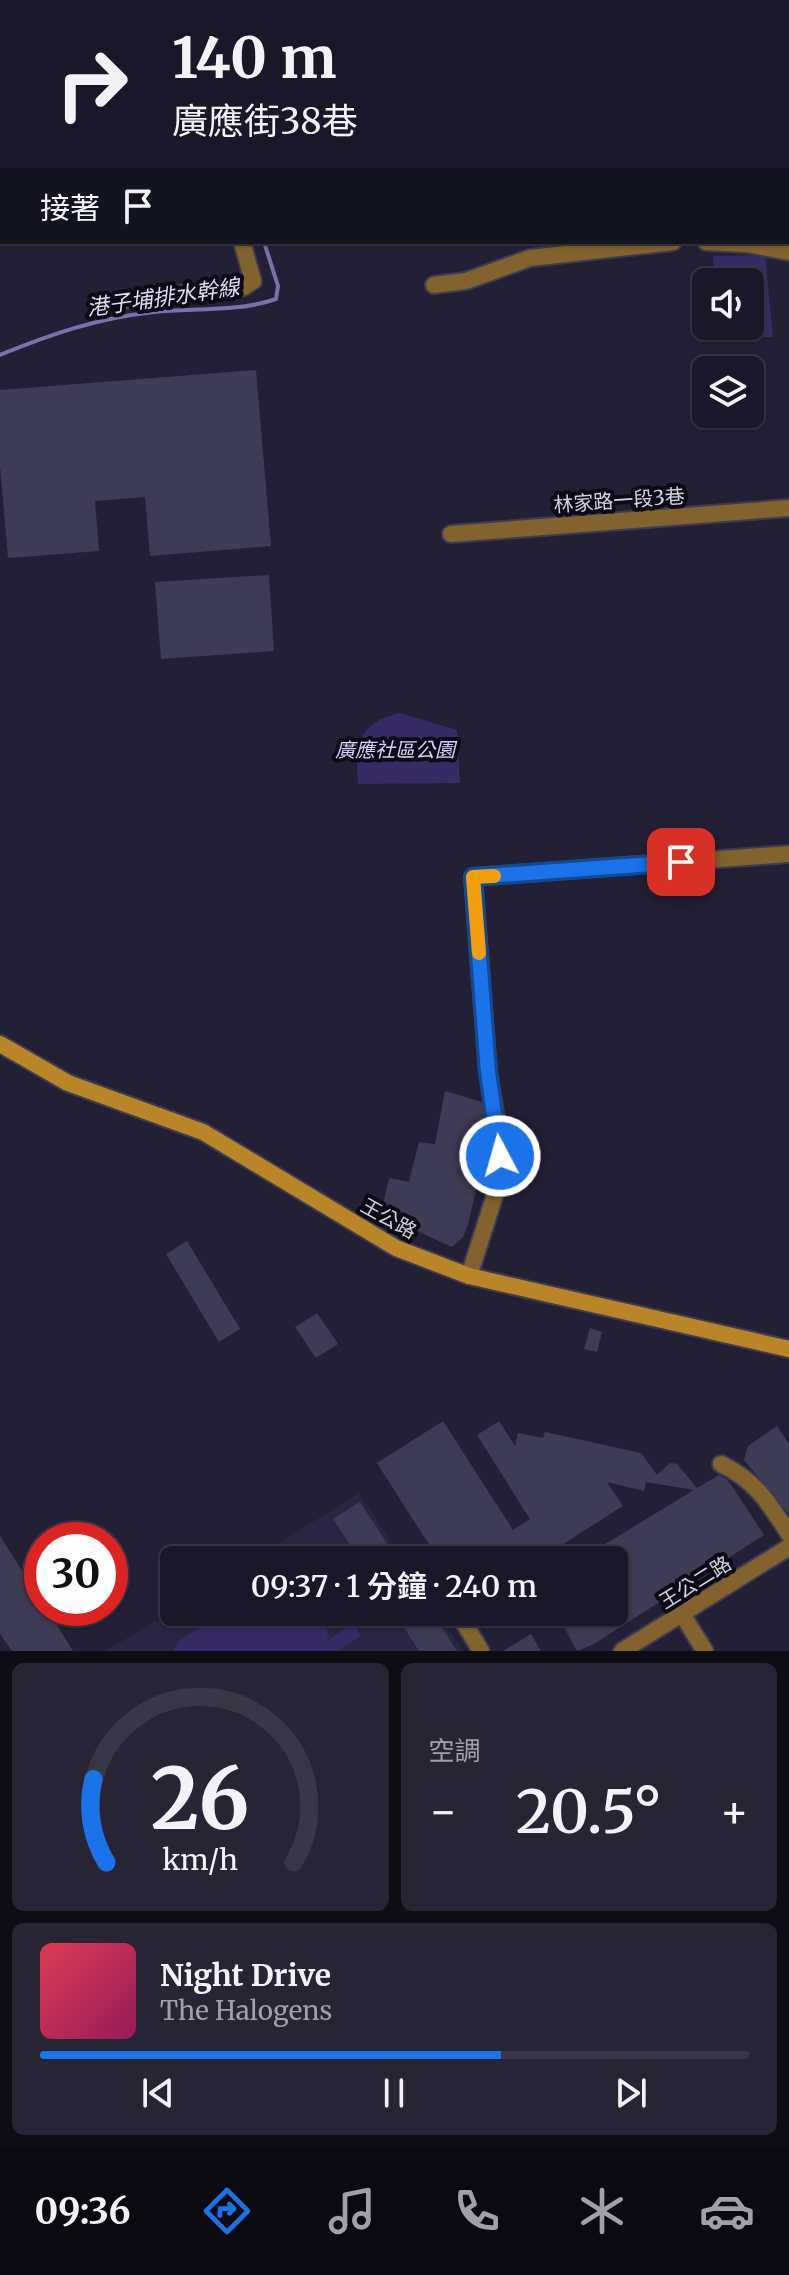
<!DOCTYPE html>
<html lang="zh-TW">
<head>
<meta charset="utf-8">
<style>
	body { margin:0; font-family:Merriweather,"Noto Sans TC",serif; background:#272534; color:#f1f3f6; height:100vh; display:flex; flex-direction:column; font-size:30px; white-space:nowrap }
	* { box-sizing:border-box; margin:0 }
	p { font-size:26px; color:#9fa0a8 }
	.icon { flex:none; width:44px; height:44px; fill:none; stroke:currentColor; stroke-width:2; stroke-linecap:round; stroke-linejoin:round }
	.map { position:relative; height:1651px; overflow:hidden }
	.drawer { display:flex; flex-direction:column; gap:12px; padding:12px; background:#0e0d16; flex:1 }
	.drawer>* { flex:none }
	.top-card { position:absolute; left:0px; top:0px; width:790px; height:244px; box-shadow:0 2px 6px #0004,0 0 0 2px #383745; background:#1a1828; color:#f1f3f6; overflow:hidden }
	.tools { position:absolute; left:692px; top:268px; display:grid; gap:16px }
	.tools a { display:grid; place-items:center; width:72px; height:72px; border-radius:12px; background:#1a1828; box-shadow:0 2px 6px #0004,0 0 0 2px #383745; font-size:40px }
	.speed { position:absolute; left:24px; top:1522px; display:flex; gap:16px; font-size:40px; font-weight:700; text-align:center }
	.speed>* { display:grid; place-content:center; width:104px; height:104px; border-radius:50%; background:#1a1828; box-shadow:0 2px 6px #0004,0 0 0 2px #383745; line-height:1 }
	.speed .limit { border:12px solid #d22; background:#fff; color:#111 }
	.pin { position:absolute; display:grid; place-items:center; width:68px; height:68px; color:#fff; margin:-34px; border-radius:16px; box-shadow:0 4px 12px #0006 }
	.me { position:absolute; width:88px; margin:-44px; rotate:354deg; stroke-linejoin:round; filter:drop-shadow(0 0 6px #0008) }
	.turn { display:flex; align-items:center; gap:28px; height:168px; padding:0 40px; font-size:36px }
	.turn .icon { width:104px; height:104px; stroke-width:2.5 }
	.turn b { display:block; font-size:56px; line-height:68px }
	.then { display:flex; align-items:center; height:76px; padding:0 40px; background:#0003; gap:16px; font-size:30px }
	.big { font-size:60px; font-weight:600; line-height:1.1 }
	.drawer .tile { flex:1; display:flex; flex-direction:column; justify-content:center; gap:12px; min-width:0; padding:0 28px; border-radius:12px; background:#272534 }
	.drawer .dial { align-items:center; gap:0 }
	.dial svg { height:208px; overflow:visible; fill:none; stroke:#383745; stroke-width:7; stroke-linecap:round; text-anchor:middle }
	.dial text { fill:#f1f3f6; stroke:none }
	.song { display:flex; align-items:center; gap:24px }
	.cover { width:96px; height:96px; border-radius:12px; background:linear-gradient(135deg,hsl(350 70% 55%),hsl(330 70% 35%)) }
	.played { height:8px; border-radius:4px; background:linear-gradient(90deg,#1a73e8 65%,#383745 65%) }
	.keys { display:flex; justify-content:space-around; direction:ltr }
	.heat { display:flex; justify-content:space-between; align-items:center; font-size:44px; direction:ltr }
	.drawer .tiles { flex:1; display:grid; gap:12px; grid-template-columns:1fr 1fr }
	.tile:last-child { grid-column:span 2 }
	.trip { position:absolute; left:160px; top:1546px; width:468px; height:80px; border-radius:12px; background:#1a1828; box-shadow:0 2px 6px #0004,0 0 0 2px #383745; font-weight:600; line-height:80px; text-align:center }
	.menu { display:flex; height:128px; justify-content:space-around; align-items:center; background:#0a0a10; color:#9fa0a8 }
	.menu .icon { width:56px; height:56px }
	.menu .selected { color:#1a73e8 }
	.menu b { font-size:36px; color:#f1f3f6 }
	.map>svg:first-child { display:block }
	.built { fill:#292542 }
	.green { fill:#372b65 }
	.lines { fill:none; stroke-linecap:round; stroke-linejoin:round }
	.stream { stroke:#7a70aa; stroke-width:4 }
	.building { fill:#3e3b54 }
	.street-casing { stroke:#3f3c51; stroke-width:20 }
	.secondary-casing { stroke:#3f3c51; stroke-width:20 }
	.street { stroke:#82632d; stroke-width:16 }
	.secondary { stroke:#b88626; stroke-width:16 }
	.route-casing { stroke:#114b97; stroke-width:20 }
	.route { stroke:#1a73e8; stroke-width:14 }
	.slow { stroke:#f59e0b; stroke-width:14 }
	.labels { text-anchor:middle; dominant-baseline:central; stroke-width:8; stroke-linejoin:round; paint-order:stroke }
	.street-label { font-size:20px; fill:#d2d1e1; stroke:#0c0b15 }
	.park-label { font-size:20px; font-style:italic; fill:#d4d0fb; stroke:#0c0b15 }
	.water-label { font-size:22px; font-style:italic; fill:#dedcf2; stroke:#0c0b15 }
</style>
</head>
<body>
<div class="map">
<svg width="789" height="1651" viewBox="0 0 789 1651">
	<rect width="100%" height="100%" fill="#232036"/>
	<!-- built -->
	<path class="built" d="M359 1493 403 1560H252Z
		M174 1609V1612H437L463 1651H106Z"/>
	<!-- green -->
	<path class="green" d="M765 255 773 337H720L719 326H750V282H715L713 256Z
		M400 713 457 730 460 783 358 784C355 744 357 723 400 713Z
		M223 1612H326L328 1640 353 1624 361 1636 338 1651H173L179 1641Z"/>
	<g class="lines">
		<!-- stream -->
		<path class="stream" d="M141 0 142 2
			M0 355C51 334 98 318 154 312 193 308 239 312 276 299L278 286 264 242"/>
	</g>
	<!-- building -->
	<path class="building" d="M256 370 271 546 150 556 145 497 95 501 99 551 8 558 0 466V390Z
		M269 575 274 651 161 659 155 582Z
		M445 1091 482 1102 488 1136 468 1225 463 1237 452 1247 381 1214 389 1178 409 1182 419 1142 435 1144Z
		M187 1241 240 1329 219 1342 166 1254Z
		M317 1313 338 1344 316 1358 295 1327Z
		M590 1328 602 1332 597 1352 584 1349Z
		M443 1421 513 1530 530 1519 477 1435 499 1421 515 1446 518 1433 543 1438 545 1432 641 1453 657 1475 670 1463 677 1464 697 1488 719 1475 728 1480 764 1535 594 1644 577 1651 556 1612H614V1560H579L694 1490 646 1482 644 1491 607 1482 623 1506 538 1560H439L377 1463Z
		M777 1426 789 1444V1514L744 1460 748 1446Z
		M360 1502 398 1560H360L333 1519Z
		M0 1536 42 1602V1608H46L73 1651H12L0 1634Z
		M394 1612H432L457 1651H419Z
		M531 1634 541 1651H503Z"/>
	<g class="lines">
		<!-- street casing -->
		<g class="street-casing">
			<path id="street" d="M413 0V2
				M788 141H789
				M706 242 747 244 789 252
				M434 285 466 281 530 258 673 242
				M107 302 244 287 253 281 242 242
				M451 534 789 508
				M469 1276 494 1198 500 1143 488 1072 473 877 789 854
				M721 1464C755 1480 769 1503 789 1534
				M682 1614 705 1651
				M461 1618 481 1651
				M622 1651 789 1547"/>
		</g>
		<!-- secondary casing -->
		<g class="secondary-casing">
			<path id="secondary" d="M0 1044 68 1083 203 1132 396 1248 469 1276 789 1349"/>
		</g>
		<!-- street -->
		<use href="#street" class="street"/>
		<!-- secondary -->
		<use href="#secondary" class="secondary"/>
	</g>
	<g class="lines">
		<!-- route casing -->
		<g class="route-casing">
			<path id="route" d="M500 1156 488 1072 473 877 681 862"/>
		</g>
		<!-- route -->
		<use href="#route" class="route"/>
		<!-- slow -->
		<path class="slow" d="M479 953 473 877 494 876"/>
	</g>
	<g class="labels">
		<!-- street labels -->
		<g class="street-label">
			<text transform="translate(619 500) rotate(-4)">林家路一段3巷</text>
			<text transform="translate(389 1218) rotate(29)">王公路</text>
			<text transform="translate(695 1582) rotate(-32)">王公二路</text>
		</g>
		<!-- park labels -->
		<g class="park-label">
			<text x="395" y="749">廣應社區公園</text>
		</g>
		<!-- water labels -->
		<g class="water-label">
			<text transform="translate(163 297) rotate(-8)">港子埔排水幹線</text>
		</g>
	</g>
</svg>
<div class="tools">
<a><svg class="icon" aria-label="sound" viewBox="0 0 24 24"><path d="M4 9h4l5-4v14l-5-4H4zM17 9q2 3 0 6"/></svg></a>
<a><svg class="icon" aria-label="layers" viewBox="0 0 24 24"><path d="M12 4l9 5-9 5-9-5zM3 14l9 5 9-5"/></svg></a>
</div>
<div class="speed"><div class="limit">30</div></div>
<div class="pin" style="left:681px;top:862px;background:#d93025"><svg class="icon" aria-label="arrive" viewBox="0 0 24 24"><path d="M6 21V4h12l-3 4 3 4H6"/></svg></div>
<svg class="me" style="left:500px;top:1156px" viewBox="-20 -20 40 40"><circle r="17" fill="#1a73e8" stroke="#fff" stroke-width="3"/><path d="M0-11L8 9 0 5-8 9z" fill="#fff"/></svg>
<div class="trip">09:37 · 1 分鐘 · 240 m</div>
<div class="top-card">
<div class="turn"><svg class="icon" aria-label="right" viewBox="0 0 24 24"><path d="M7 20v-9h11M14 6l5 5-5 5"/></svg><div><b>140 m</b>廣應街38巷</div></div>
<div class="then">接著<svg class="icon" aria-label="arrive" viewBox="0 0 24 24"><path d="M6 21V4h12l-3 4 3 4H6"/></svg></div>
</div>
</div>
<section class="drawer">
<div class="tiles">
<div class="tile dial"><svg viewBox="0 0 100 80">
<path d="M14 69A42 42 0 1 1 86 69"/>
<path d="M14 69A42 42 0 0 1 9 37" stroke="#1a73e8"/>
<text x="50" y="56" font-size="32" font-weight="700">26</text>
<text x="50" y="72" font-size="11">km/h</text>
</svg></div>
<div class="tile"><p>空調</p>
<div class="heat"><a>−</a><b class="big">20.5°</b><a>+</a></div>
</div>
<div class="tile">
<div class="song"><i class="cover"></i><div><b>Night Drive</b><p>The Halogens</p></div></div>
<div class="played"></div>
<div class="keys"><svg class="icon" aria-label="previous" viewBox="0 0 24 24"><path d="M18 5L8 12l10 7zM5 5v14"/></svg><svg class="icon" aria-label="pause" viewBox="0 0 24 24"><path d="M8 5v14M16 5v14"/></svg><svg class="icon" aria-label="next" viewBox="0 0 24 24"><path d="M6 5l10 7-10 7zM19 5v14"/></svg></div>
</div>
</div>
</section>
<nav class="menu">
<b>09:36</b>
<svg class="icon selected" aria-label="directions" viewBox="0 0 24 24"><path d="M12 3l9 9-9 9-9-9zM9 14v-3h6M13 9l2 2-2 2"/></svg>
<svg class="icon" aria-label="music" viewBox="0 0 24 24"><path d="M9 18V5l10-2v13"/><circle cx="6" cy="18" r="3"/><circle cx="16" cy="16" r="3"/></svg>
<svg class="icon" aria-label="phone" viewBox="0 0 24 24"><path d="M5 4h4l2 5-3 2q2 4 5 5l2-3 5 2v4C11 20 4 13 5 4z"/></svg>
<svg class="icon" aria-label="climate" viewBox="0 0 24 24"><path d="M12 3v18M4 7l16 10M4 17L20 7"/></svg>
<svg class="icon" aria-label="car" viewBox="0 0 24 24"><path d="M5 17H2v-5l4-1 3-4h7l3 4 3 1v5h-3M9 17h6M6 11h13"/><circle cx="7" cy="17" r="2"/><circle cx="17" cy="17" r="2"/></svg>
</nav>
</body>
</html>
